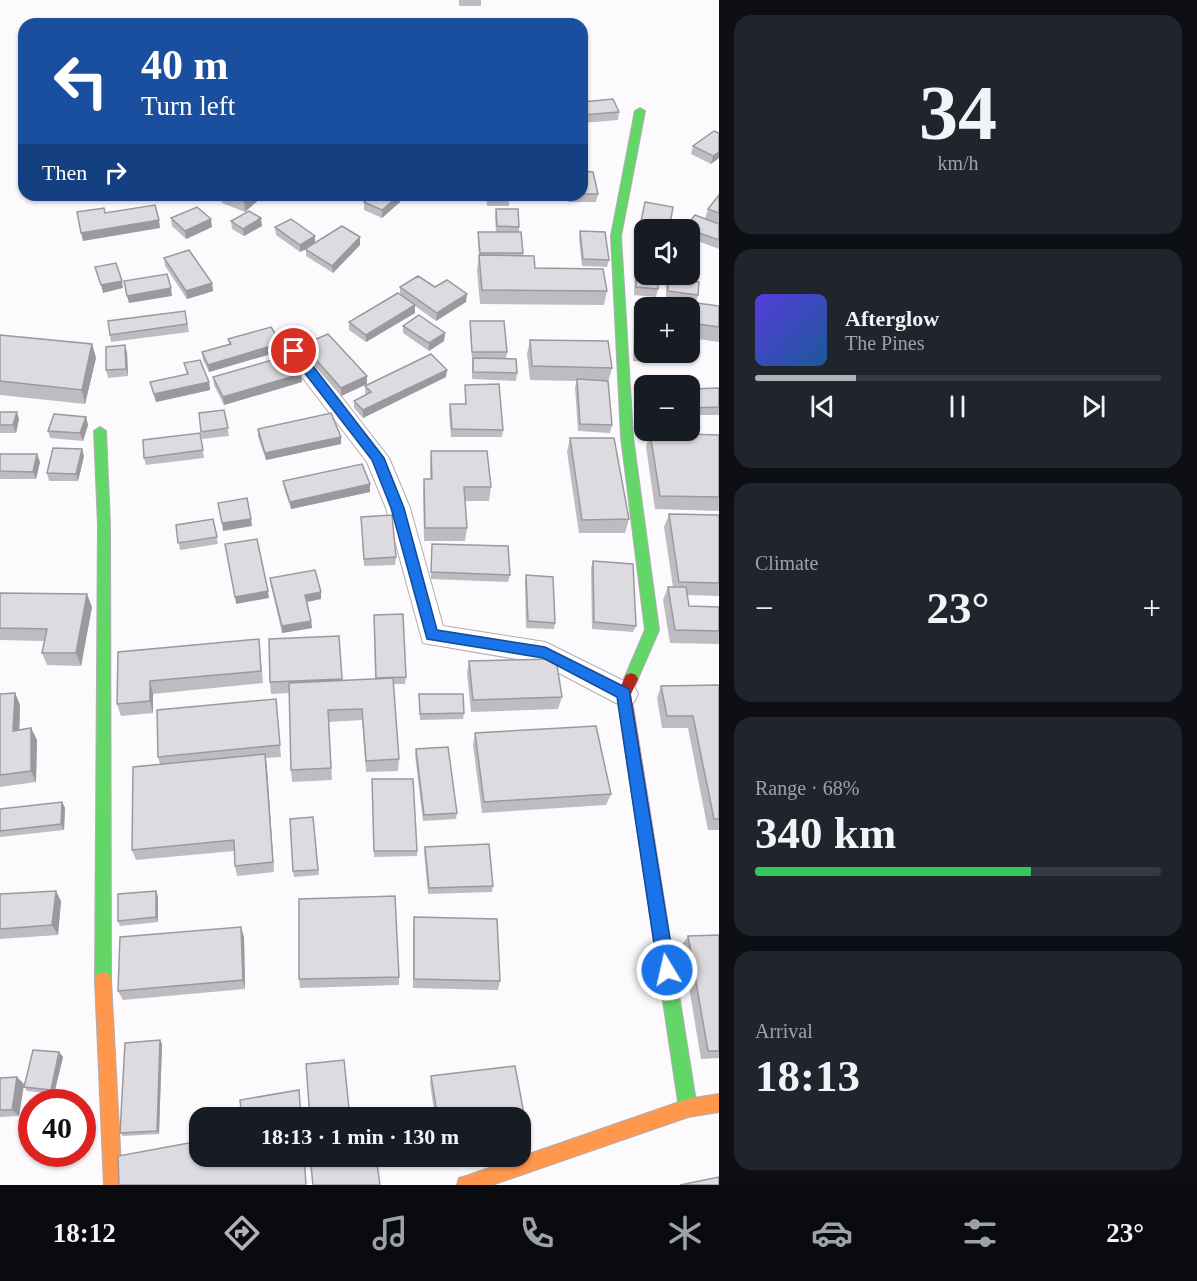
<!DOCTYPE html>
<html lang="en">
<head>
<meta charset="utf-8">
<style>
	body { margin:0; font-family:Georgia,serif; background:#20242c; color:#f1f3f6; height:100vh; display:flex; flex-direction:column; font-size:22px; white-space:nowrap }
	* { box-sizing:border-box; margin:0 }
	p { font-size:20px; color:#9ea1a6 }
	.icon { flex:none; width:33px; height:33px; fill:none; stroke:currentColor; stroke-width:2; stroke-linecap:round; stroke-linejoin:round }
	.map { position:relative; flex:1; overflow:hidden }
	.details { display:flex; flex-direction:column; gap:15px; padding:15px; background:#0d0f14; width:478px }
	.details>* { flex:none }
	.top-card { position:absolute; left:18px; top:18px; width:570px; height:183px; border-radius:18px; box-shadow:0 2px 4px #0004; background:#1a4fa0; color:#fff; overflow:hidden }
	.controls { position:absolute; left:634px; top:219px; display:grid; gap:12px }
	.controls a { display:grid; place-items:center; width:66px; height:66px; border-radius:12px; background:#171b24; box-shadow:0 2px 4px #0004; font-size:30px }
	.speed { position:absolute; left:18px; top:1089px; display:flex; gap:12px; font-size:30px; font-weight:700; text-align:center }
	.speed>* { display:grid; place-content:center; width:78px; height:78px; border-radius:50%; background:#171b24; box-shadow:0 2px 4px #0004; line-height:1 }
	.speed .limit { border:9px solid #d22; background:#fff; color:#111 }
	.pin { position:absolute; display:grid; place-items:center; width:51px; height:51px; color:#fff; margin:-26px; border:3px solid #fff; border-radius:50%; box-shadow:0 2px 6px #0007 }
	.me { position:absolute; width:66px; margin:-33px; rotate:351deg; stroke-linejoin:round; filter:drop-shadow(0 0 4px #0008) }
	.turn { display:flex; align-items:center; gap:21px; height:126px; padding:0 24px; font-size:27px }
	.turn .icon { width:78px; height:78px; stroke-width:2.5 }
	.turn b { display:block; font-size:42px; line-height:51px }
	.then { display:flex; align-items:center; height:57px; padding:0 24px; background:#0003; gap:12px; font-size:22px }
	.big { font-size:45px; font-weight:700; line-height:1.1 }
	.details .tile { flex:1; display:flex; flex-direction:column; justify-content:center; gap:9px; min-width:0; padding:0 21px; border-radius:18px; background:#20242c }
	.details .dial { align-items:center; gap:0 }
	.dial b { font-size:78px; line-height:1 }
	.song { display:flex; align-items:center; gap:18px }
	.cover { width:72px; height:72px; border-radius:9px; background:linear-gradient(135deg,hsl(250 70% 55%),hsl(210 70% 35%)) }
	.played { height:6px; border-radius:3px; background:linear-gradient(90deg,#b2b2b6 25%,#363941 25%) }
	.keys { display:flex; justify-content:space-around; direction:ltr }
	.heat { display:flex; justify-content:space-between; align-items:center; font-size:33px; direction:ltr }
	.charge { height:9px; border-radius:4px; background:linear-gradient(90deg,#34c759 68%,#363941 0) }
	.trip { position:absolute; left:189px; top:1107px; width:342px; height:60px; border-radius:18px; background:#171b24; box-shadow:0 2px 4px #0004; font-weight:700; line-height:60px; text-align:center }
	.tab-bar { display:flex; height:96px; justify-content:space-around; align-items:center; background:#090b0e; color:#9ea1a6 }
	.tab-bar .icon { width:42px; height:42px }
	.tab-bar .current { color:#b2b2b6 }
	.tab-bar b { font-size:27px; color:#f1f3f6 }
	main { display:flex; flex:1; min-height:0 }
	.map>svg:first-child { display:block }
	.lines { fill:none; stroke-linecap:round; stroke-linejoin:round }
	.lane-casing { stroke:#b1aeb3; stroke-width:2 }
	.fast-casing { stroke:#b1aeb3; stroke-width:2 }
	.slow-casing { stroke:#b1aeb3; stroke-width:2 }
	.jam-casing { stroke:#b1aeb3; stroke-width:2 }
	.lane { fill:#fffeff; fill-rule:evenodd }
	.fast { fill:#63d668; fill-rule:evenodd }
	.slow { fill:#ff974d; fill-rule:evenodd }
	.jam { fill:#b3261e; fill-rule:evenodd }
	.wall { fill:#bfbcc1 }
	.shaded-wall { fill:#9b999d }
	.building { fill:#dedbe0; stroke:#9b999d; stroke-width:1.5 }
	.route { fill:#1a73e8; stroke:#114b97; stroke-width:1.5 }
</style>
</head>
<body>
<main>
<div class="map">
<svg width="719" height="1185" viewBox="0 0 719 1185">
	<rect width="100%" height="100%" fill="#fcfafd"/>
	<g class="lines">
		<!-- lane casing -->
		<g class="lane-casing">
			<path id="lane" d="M294 344 302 346 389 458 410 508 443 626 545 642 634 686 638 694 634 702 624 706 614 702 540 663 423 643 386 508 367 462 286 356 283 351 286 346Z"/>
		</g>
		<!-- fast casing -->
		<g class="fast-casing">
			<path id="fast" d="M640 108 645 111 621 236 633 437 659 630 636 683 631 685 626 683 624 679 645 630 621 437 611 236 635 111Z
				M100 427 106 431 110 525 111 980 109 986 103 988 97 986 95 980 98 525 94 431Z
				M655 886 661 889 663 894 697 1108 694 1114 688 1117 682 1114 679 1108 647 894 649 889Z"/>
		</g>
		<!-- slow casing -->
		<g class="slow-casing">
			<path id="slow" d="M103 972 109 974 111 980 122 1185H104L95 980 97 974Z
				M719 1094V1112L688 1117 492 1185H457L459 1178 466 1176 688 1099Z"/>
		</g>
		<!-- jam casing -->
		<g class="jam-casing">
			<path id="jam" d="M631 673 636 675 638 679 631 694 663 894 661 899 655 902 649 899 647 894 617 694 626 675Z"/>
		</g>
		<!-- lane -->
		<use href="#lane" class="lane"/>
		<!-- fast -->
		<use href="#fast" class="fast"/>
		<!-- slow -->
		<use href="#slow" class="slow"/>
		<!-- jam -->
		<use href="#jam" class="jam"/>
	</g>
	<!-- wall -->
	<path class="wall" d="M459 0H481V6H459Z
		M582 102 619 112 618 120 582 123Z
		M582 124 587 148 586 156H582Z
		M693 146 719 158 711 164 691 154Z
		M582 171 598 194 596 202H568L567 195H582Z
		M221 195H264L245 212 222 203Z
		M357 195H369L365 198Z
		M486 195H509V206H487Z
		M719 195V249L690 238V230H685V228L705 219 708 209Z
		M364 202H400L382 218 364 210Z
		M645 202V254L635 253Z
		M496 209 519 227V232L523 253V256L535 268 607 291 604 305 480 304 477 270 479 255 478 240V232H496L495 217Z
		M171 218 212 227 186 239 172 226Z
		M231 221 262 226 244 236 232 229Z
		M275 227 315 236V243L360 245 333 273 306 256V249L300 252 276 235Z
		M580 231 609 260 607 267 582 266 579 239Z
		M637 257 658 289 656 297 634 295 635 265Z
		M164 258 212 283 213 291 187 299 165 266Z
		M668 278 698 295 696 302 666 299V286Z
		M400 287H435L466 302 436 321 415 306V313L366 342 349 330V322L400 294Z
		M682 301 719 306V342L690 338V308H680Z
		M636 303 645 308 667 355 665 363 633 361 634 311Z
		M185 311 189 332 111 342 110 335Z
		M470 321 507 352 506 359 517 373 516 381 472 379V359L470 329Z
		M403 326 445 333 444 341 429 351 403 333Z
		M0 335 92 344 96 358 85 404 0 395Z
		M228 339 281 343V351L209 372 203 360 202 352 229 344Z
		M530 340 612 368 608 382 612 425 610 433 578 431 575 387 577 381 530 380 527 354Z
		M303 345 367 376V384L341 396 303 353Z
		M127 352 128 376 108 378 106 370Z
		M184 363 209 382 210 390 156 402 150 382 187 374Z
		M301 374 302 382 224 405 214 385 213 377Z
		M446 377 363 418 354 408V401L366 395 365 393V386Z
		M465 385 503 430 502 437H451L449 412 450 404H465Z
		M719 388V415H690V389Z
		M224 410 229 436 202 439 199 413Z
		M0 412 19 419 16 433H0Z
		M86 417 88 425 83 441 50 438 48 431Z
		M258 429 341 444 266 460 258 437Z
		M200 433 204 458 146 465 144 458Z
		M650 433 719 435V511L655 509 646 447Z
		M570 438 629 519 625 533H579L567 452Z
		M431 451 491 487 489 501H465L467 528 465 541H424L423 493 424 479H430V465Z
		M0 454 40 462 36 479H0Z
		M84 456 78 481H49L47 473Z
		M283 481 370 492 291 509 284 488Z
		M669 514 719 515V596L687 595 689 606 719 607V644L670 643 663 600 668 587H673L664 527Z
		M361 517 396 557 395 565 364 566Z
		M213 519 218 544 180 550 176 525Z
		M431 551 510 575 508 582 431 579Z
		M593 561 636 626 633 632 592 629 591 568Z
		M526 575 555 623 554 629 526 628 525 583Z
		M270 578 321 592V599L307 602 311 621 312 628 282 633 271 586Z
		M0 593 92 607 81 666 47 665 42 653 44 641 0 640Z
		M374 615 406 677 405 684H393L399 759 398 771 366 772 362 720 329 722 332 780 292 782 291 770 289 693 271 694 270 682 339 636 342 681 375 679Z
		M260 651 263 683 153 694V713L121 716 117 704 118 652Z
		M469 661 562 697 558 709 471 712 467 673Z
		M719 685V830H708L688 728H662L657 698 661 686Z
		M15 693 20 705 19 730 31 728 37 740 36 782 0 787V694Z
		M419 694 464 713 463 719 420 720Z
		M276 699 281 757 266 758 274 872 237 876 235 866 234 851 136 860 132 850 160 764 158 757Z
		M475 733 611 794 606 805 482 813 473 745Z
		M416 749 457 813 456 819 423 821 415 755Z
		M372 779 417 851V856L374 857Z
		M62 802 65 808 64 830 0 837V809Z
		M313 817 319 875 294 877 293 871Z
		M425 847 493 886 492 892 428 894 424 852Z
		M156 891 158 897V922L120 926 118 921Z
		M0 894 61 901 58 935 0 939Z
		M414 917 500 981 498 990 413 988V926Z
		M719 935V1058L701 1059 682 945 688 936Z
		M244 937 245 989 123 1000 118 991Z
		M399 977V985L300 988 299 979Z
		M160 1040 162 1044 159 1134 123 1136 120 1133Z
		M59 1052 63 1057 54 1094 27 1091 24 1087Z
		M515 1066 527 1130 524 1137H520V1118H435L430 1083 431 1076Z
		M0 1078 24 1084 19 1116 0 1117Z"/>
	<!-- shaded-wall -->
	<path class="shaded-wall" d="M719 152V158L711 164 713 156Z
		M247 195H264L245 212 244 198Z
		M399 195H400V202L382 218V210Z
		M261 218 262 226 244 236 243 229Z
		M211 219 212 227 186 239 185 231Z
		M159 220 160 228 83 241 81 233Z
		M315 236V244L300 252V245Z
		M360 237V245L333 273 332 266Z
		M122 281 123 288 103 293 101 285Z
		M212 283 213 291 187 299 186 291Z
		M171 288 172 296 129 303 127 296Z
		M467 294 466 302 436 321 437 313Z
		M415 305V313L366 342V335Z
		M445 333 444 341 429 351V343Z
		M281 343V351L209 372 208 365Z
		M92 344 96 358 85 404 82 390Z
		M125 345 127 352 128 376 126 369Z
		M447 370 446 377 363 418V410Z
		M301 374 302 382 224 405 223 397Z
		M367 376V384L341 396V388Z
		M209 382 210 390 156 402 154 394Z
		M17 412 19 419 16 433 13 425Z
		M86 417 88 425 83 441 80 433Z
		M341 437V444L266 460 265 453Z
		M82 449 84 456 78 481 76 474Z
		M37 454 40 462 36 479 33 472Z
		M370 484V492L291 509 290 502Z
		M251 519 252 526 223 531 222 523Z
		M268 591 269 598 236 604 235 597Z
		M321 592V599L306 602 305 595Z
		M87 594 92 607 81 666 76 653Z
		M311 621 312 628 282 633V626Z
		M150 681 153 694V713L150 701Z
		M15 693 20 705 19 743 13 731Z
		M31 728 37 740 36 782 31 771Z
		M265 754 267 766 274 872 273 862Z
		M62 802 65 808 64 830 61 824Z
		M56 891 61 901 58 935 52 925Z
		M156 891 158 897V922L156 917Z
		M241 927 244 937 245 989 243 980Z
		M160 1040 162 1044 159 1134 157 1131Z
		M59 1052 63 1057 54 1094 51 1090Z
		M17 1077 24 1084 19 1116 12 1110Z"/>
	<!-- building -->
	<path class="building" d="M613 99 619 112 582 115V102Z
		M582 124H583L587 148H582Z
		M714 131 719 133V152L713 156 693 146Z
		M582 171 593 172 598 194H582Z
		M237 195H247L244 198Z
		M372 195H399L382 210 364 202Z
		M487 195H509L510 198H488Z
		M719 195V213L708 209Z
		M645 202 673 207 669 230H645V246L636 245Z
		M155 205 159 220 81 233 77 212 104 208 105 213Z
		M197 207 211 219 185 231 171 218Z
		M496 209H518L519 227 497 226Z
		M249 211 261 218 243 229 231 221Z
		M695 215 719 224V240L685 228Z
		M291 219 315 236 300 245 275 227Z
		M342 226 360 237 332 266 305 249Z
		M580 231 605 232 609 260 583 259Z
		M478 232H521L523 253H480Z
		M189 250 212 283 186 291 164 258Z
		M479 255 534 256 535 268 603 269 607 291 482 290Z
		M637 257 645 258V274H658V289L636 287Z
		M116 263 122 281 101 285 95 267Z
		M167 274 171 288 127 296 124 281Z
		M418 276 435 287 447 280 467 294 437 313 400 287Z
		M668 278 699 282 698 295 668 291Z
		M398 293 415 305 366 335 349 322Z
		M682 301 719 306V327L690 323V308H681Z
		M636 303 674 307 645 308V352H667V355L635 354Z
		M185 311 187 324 110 335 108 321Z
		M419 315 445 333 429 343 403 326Z
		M470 321H504L507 352H472Z
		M271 327 281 343 208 365 202 352 231 344 228 339Z
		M328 334 367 376 341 388 303 345Z
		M0 335 92 344 82 390 0 381Z
		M530 340 608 341 612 368 532 366Z
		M125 345 126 369 106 370V347Z
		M431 354 447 370 363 410 354 401 371 392 365 386Z
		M290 355 301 374 223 397 213 377Z
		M473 358 516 359 517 373 473 372Z
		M200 360 209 382 154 394 150 382 188 374 184 363Z
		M577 379 608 381 612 425 580 424Z
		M499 384 503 430 452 429 450 404H466L465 385Z
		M719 388V407L690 408V389Z
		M224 410 228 428 201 432 199 413Z
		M0 412H17L13 425H0Z
		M331 413 341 437 265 453 258 429Z
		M54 414 86 417 80 433 48 431Z
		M200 433 203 450 144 458 143 440Z
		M650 433 719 435V497L660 496Z
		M570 438H614L629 519 582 520Z
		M53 448 82 449 76 474 47 473Z
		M431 451H487L491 487H464L467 528H425L424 479H432Z
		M0 454H37L33 472 0 471Z
		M362 464 370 484 290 502 283 481Z
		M247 498 251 519 222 523 218 503Z
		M669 514 719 515V583L679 582Z
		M392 515 396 557 364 559 361 517Z
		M213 519 217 537 178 543 176 525Z
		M257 539 268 591 235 597 225 544Z
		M432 544 508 546 510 575 431 572Z
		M593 561 633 564 636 626 594 622Z
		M315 570 321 592 305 595 311 621 282 626 270 578Z
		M526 575 553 577 555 623 528 621Z
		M668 587H686L689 606 719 607V631L675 630Z
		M0 593 87 594 76 653H42L47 629 0 628Z
		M403 614 406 677 376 678 374 615Z
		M339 636 342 679 270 682 269 639Z
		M259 639 261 671 150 681V701L117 704 118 652Z
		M556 659 562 697 473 700 469 661Z
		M393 678 399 759 366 761 362 709 328 710 331 768 291 770 289 683Z
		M719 685V819H714L693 716H667L661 686Z
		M15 693 13 731 31 728V771L0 775V694Z
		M419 694H463L464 713 420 714Z
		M276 699 280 745 158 757 157 710Z
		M596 726 611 794 484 802 475 733Z
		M448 747 457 813 424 815 416 749Z
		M265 754 273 862 235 866 234 840 132 850 133 767Z
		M372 779H413L417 851H374Z
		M62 802 61 824 0 831V809Z
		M313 817 318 870 293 871 290 819Z
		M489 844 493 886 429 888 425 847Z
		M56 891 52 925 0 929V894Z
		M156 891V917L118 921V894Z
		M395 896 399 977 299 979V899Z
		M414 917 497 919 500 981 414 979Z
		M241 927 243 980 118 991 120 937Z
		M719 935V1051H708L688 936Z
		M160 1040 157 1131 120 1133 125 1043Z
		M33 1050 59 1052 51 1090 24 1087Z
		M344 1060 350 1118H310L306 1064Z
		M515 1066 527 1130 520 1131V1118H438L431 1076Z
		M17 1077 12 1110H0V1078Z
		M299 1090 301 1118H242L240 1100Z
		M200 1141V1156H304L306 1185H119L118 1156Z
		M310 1156H376L380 1185H313Z
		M719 1177V1185H680Z"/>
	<!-- route -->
	<path class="route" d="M294 347 299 348 384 458 404 508 437 630 545 647 629 689 675 970 673 976 667 978 661 976 658 970 617 697 543 658 427 639 391 508 372 460 290 354V348Z"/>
</svg>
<div class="controls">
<a><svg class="icon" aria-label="sound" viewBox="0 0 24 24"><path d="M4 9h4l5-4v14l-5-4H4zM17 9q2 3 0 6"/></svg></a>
<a>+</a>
<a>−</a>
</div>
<div class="speed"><div class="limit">40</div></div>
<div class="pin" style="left:294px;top:351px;background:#d93025"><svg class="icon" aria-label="arrive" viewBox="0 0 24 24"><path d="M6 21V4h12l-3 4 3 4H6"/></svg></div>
<svg class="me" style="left:667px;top:970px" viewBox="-20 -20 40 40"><circle r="17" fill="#1a73e8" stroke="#fff" stroke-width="3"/><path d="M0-11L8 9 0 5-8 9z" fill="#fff"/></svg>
<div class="trip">18:13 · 1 min · 130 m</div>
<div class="top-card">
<div class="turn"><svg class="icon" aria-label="left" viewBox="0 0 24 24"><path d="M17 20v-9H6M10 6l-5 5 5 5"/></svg><div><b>40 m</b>Turn left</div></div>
<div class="then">Then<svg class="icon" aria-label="right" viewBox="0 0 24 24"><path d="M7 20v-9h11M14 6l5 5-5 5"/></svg></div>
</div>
</div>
<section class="details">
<div class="tile dial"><b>34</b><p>km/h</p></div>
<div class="tile">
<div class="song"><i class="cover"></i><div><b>Afterglow</b><p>The Pines</p></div></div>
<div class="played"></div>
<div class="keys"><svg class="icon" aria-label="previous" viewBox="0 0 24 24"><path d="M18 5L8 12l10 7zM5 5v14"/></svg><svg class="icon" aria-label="pause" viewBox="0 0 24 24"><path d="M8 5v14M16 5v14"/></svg><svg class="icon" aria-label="next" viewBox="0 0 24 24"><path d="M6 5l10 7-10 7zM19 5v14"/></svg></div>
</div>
<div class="tile"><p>Climate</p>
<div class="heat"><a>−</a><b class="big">23°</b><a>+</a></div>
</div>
<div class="tile"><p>Range · 68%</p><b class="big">340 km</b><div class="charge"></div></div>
<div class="tile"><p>Arrival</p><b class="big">18:13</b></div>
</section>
</main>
<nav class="tab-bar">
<b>18:12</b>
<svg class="icon current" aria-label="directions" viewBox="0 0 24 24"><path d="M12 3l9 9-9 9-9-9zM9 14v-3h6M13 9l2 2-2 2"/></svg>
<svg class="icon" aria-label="music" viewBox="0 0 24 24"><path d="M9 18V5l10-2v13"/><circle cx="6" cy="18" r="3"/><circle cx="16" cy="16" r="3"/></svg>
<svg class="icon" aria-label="phone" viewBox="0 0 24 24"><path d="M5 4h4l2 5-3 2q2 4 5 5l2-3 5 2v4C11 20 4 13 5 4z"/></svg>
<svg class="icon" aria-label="climate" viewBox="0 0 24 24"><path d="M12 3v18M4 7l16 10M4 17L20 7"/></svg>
<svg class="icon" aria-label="car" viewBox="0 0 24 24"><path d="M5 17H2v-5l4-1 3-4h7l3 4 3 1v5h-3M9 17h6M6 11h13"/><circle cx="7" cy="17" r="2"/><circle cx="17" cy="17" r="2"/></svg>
<svg class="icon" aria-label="filters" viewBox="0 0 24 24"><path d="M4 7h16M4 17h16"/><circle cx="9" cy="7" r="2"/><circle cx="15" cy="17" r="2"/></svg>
<b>23°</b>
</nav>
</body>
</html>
